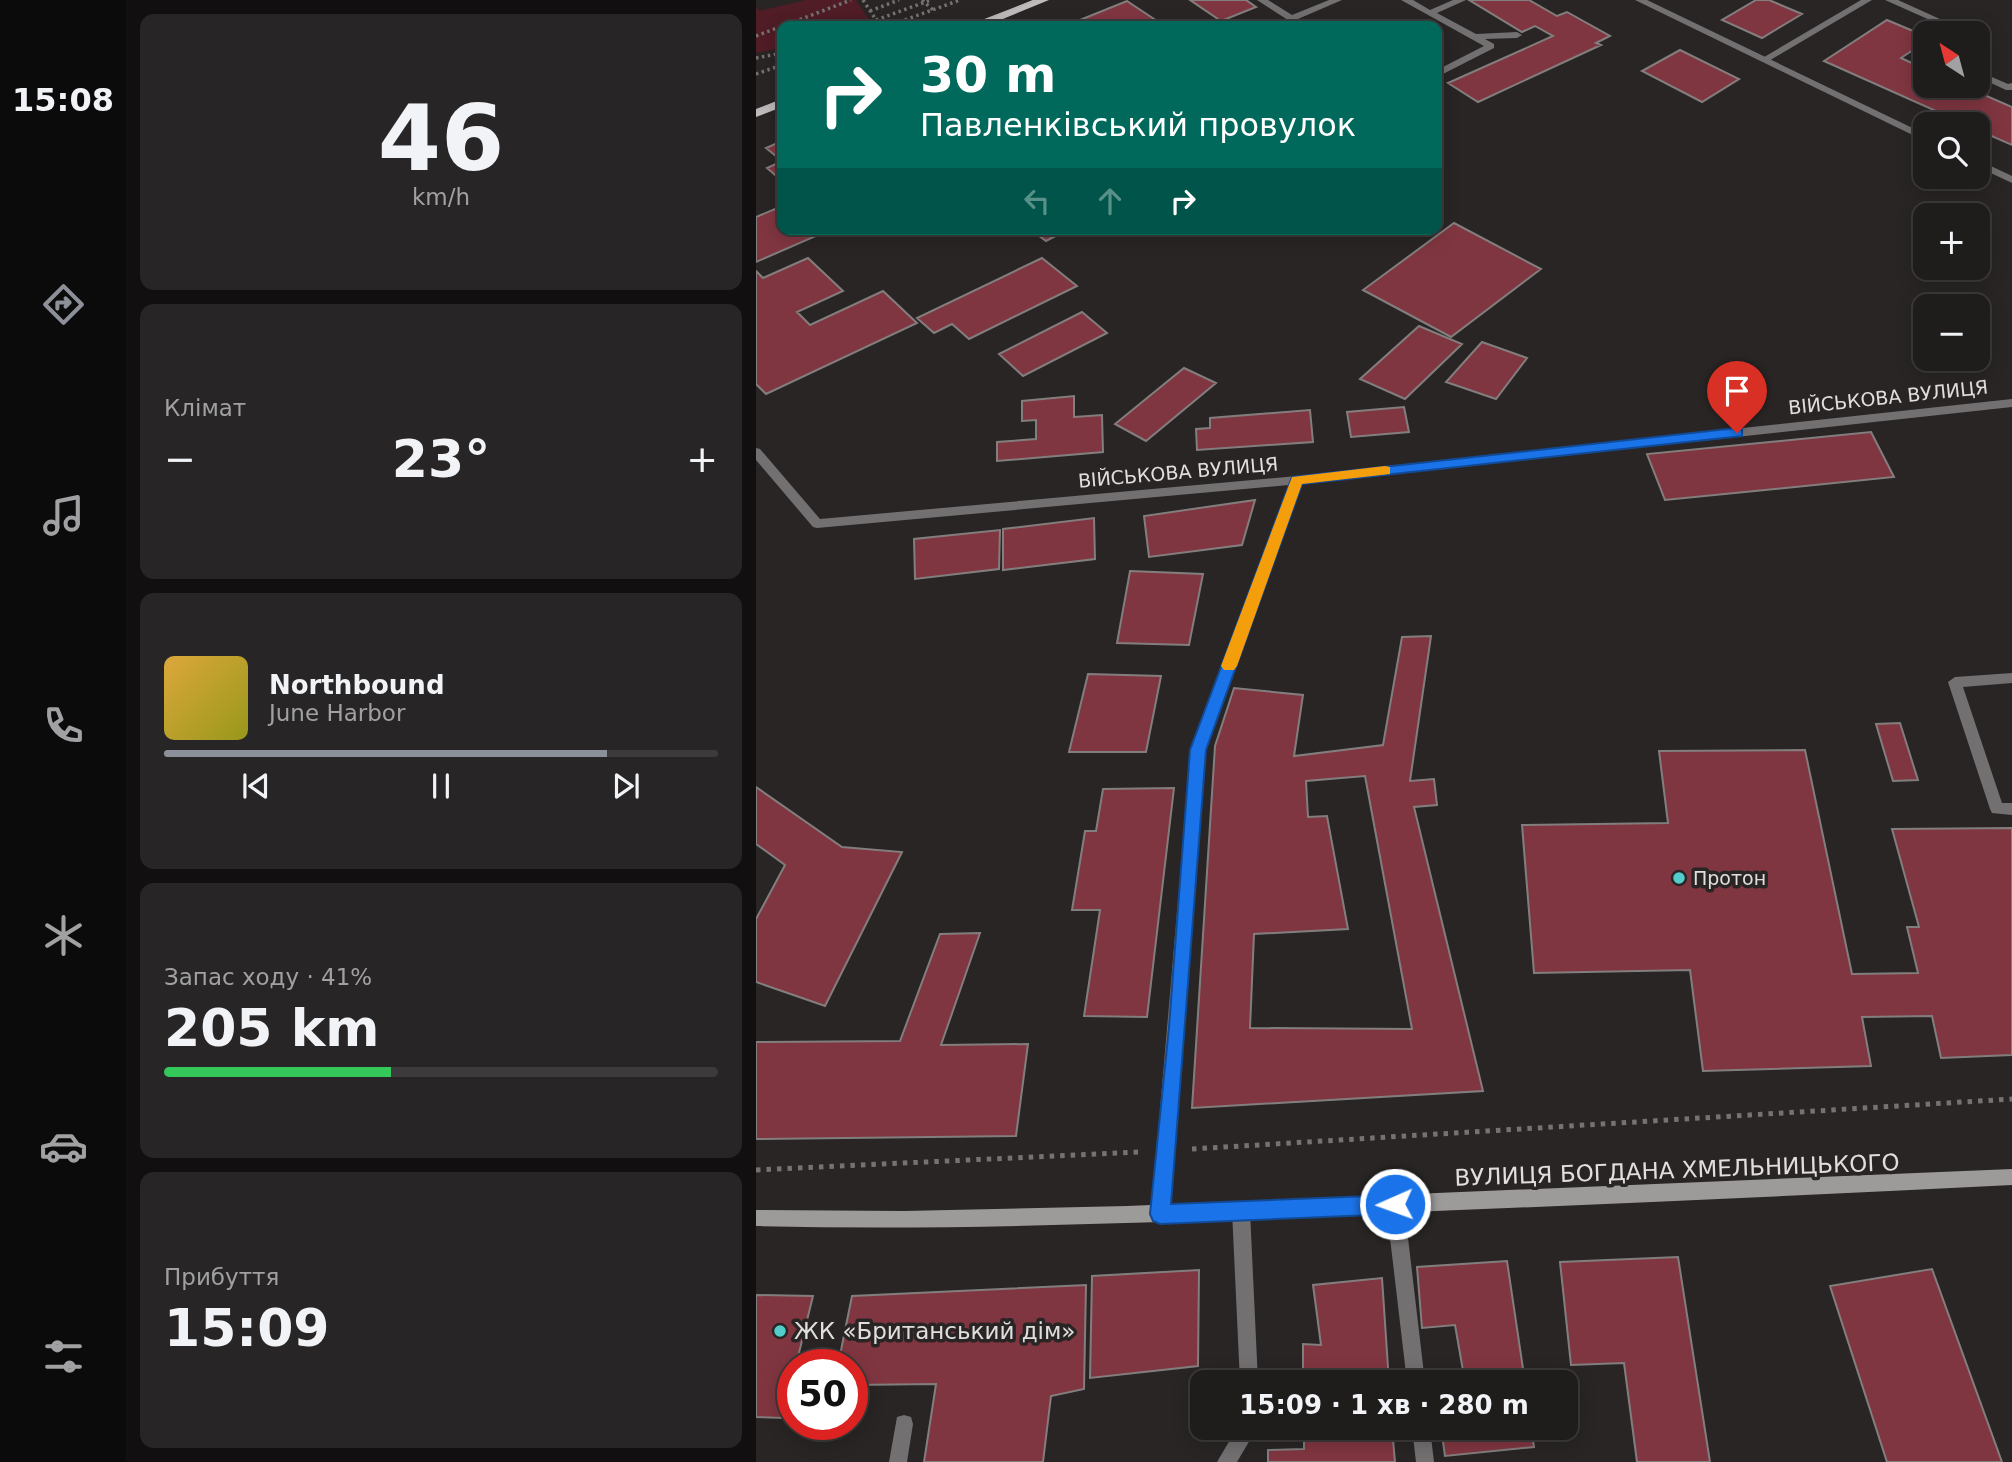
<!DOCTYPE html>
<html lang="uk">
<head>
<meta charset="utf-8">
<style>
	body { margin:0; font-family:"DejaVu Sans",sans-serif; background:#272525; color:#f1f3f6; height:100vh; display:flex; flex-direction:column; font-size:26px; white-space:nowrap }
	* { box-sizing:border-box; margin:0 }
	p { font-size:23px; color:#a1a1a3 }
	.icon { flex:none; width:38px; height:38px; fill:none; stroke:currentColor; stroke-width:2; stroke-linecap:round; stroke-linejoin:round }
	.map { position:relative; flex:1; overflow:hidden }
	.drawer { display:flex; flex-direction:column; gap:14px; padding:14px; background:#110f0f; width:630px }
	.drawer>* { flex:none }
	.hud { position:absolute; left:21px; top:21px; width:665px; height:214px; border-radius:14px; box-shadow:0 4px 18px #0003,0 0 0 2px #3c3a3b; background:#00695c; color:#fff; overflow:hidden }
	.needle { width:46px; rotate:324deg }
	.buttons { position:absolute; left:1157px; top:21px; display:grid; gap:14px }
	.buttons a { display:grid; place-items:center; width:77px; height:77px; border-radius:14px; background:#1f1c1c; box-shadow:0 4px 18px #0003,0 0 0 2px #3c3a3b; font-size:35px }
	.speed { position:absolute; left:21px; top:1349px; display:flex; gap:14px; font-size:35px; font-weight:700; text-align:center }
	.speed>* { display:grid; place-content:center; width:91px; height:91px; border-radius:50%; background:#1f1c1c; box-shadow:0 4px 18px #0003,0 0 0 2px #3c3a3b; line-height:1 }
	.speed .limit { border:10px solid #d22; background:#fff; color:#111 }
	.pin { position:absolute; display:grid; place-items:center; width:60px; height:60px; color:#fff; margin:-72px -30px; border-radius:50% 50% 50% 0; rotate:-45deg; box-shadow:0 0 7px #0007 }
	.pin .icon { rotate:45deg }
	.me { position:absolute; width:77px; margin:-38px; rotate:268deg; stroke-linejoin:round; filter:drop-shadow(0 0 5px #0008) }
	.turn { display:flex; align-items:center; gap:24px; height:147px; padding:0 28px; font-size:32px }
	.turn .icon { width:91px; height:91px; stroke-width:2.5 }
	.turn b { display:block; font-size:49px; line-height:60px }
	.lanes { display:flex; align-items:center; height:66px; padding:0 28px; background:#0003; justify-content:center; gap:35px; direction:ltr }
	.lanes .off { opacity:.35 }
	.big { font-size:52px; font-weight:700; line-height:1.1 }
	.drawer .tile { flex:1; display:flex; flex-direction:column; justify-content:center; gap:10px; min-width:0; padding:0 24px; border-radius:14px; background:#272525 }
	.drawer .dial { align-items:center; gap:0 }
	.dial b { font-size:91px; line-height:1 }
	.song { display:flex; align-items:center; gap:21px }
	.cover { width:84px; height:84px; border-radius:10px; background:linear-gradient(135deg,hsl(40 70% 55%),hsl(60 70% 35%)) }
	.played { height:7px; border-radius:4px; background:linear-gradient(90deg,#8c9099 80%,#3c3a3b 80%) }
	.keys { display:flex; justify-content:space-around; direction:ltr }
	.heat { display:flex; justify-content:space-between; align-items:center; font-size:38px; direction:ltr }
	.charge { height:10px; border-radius:5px; background:linear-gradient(90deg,#34c759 41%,#3c3a3b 0) }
	.trip { position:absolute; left:434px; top:1370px; width:388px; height:70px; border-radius:14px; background:#1f1c1c; box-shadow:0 4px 18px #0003,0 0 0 2px #3c3a3b; font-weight:700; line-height:70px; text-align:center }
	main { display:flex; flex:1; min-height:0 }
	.tabs { display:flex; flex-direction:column; width:126px; justify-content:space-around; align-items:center; background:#0c0b0b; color:#a1a1a3 }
	.tabs .icon { width:49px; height:49px }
	.tabs .current { color:#8c9099 }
	.tabs b { font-size:32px; color:#f1f3f6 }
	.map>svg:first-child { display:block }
	.green { fill:#501c25 }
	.building { fill:#803641; stroke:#837e7e; stroke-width:2; fill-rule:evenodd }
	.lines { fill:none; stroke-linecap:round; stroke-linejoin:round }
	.path-far1 { stroke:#757272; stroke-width:3.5; stroke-dasharray:2.5 3.5; stroke-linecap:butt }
	.path { stroke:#757272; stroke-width:5; stroke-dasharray:4.5 6; stroke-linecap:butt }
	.lane { fill:#727070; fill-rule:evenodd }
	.street { fill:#727070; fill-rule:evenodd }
	.secondary { fill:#9d9a9a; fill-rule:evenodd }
	.primary { fill:#bfbabb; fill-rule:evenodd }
	.tram { stroke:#b9b6b6; stroke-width:2 }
	.route { fill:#1a73e8; stroke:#114b97; stroke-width:2 }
	.slow { fill:#f59e0b }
	.poi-dot { fill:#53cdcb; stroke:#292525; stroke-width:2.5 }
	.labels { text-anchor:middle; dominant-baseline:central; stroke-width:7; stroke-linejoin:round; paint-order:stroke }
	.street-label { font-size:19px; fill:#e1dede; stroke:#292525 }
	.poi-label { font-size:19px; fill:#e1dede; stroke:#292525; text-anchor:start }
	.near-street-label { font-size:23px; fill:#e1dede; stroke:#292525 }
	.near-poi-label { font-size:23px; fill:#e1dede; stroke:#292525; text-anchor:start }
</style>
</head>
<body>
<main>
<nav class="tabs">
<b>15:08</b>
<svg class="icon current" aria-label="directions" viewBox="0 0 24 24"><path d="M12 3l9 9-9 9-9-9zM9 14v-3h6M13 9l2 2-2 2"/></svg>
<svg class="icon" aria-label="music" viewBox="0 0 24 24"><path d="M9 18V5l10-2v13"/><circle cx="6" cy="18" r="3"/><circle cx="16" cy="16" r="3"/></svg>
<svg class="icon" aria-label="phone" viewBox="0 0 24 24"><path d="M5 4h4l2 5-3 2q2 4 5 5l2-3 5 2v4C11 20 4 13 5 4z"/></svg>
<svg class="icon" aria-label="climate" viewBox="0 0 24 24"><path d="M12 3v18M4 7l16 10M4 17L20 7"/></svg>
<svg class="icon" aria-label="car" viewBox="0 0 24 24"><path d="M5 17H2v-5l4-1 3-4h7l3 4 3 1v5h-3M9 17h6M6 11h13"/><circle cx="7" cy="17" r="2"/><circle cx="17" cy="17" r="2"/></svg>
<svg class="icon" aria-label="filters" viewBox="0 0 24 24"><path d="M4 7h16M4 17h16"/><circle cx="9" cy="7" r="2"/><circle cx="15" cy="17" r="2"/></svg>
</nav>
<section class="drawer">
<div class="tile dial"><b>46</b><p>km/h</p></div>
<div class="tile"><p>Клімат</p>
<div class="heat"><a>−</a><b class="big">23°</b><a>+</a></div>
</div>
<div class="tile">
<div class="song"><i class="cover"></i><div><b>Northbound</b><p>June Harbor</p></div></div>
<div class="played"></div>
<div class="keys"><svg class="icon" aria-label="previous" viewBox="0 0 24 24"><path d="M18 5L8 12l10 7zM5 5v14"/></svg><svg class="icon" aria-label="pause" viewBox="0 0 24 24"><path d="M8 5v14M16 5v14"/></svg><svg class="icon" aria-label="next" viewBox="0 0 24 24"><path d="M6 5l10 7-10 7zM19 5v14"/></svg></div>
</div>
<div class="tile"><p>Запас ходу · 41%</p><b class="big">205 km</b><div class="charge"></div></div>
<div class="tile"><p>Прибуття</p><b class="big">15:09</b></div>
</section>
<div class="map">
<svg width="1256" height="1462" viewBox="0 0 1256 1462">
	<rect width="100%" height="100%" fill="#292525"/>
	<!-- green -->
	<path class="green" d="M50 0H100L114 21 101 26H26V48L0 53V6L3 11Z"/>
	<!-- building -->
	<path class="building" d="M434 0H490L500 7 465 21Z
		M713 0H773L801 16 811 12 854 36 840 43 845 45 722 102 692 83 797 36 779 26 766 32Z
		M1000 0H1013L1046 14 1006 38 966 20Z
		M371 1 398 19 379 26H309Z
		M1131 20 1169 36V42L1145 58 1169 69V86H1208L1256 107V145L1222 130V124H1209L1068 61Z
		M924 50 983 79 946 102 886 71Z
		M26 141V161L10 148Z
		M26 161V180H25L11 168Z
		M26 206V229H66L69 232 0 262V217Z
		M698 223 785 269 695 337 607 290Z
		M274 229H313L290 241Z
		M52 258 87 291 41 312 54 325 127 291 161 323 10 394 0 384V271L7 278Z
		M286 258 321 286 213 339 196 324 178 333 161 318Z
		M326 312 351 333 267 376 243 354Z
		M663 326 706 344 649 399 604 379Z
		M726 342 771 358 740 399 690 382Z
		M428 368 460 383 390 441 359 424Z
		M318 396V417L346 415 347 452 241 461V442L280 439V420L266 421V401Z
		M648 407 653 432 595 437 591 412Z
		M554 410 557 442 441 450 440 429 454 428V418Z
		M1115 432 1138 477 909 500 891 454Z
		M499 500 486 545 393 557 388 516Z
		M338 518 339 559 247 570V529Z
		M244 530 243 569 159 579 158 539Z
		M374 571 447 574 433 645 361 643Z
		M675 636 654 781 678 779 681 805 658 807 727 1091 436 1108 459 746 478 688 547 695 538 756 627 745 646 637ZM609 776 656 1029 494 1028 498 934 592 929 571 816 552 817 550 781Z
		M332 674 405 676 390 752H313Z
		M1144 723 1162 780 1137 781 1120 724Z
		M1049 750 1096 974 1162 973 1151 927H1163L1136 829 1256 828V1055L1185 1058 1176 1016 1106 1017 1115 1066 947 1071 934 970 778 973 766 825 912 823 903 751Z
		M0 787 86 847 146 852 69 1006 0 982V919L29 865 0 844Z
		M418 788 391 1017 328 1016 344 910H316L329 831H340L347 789Z
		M224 933 185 1045 272 1044 260 1136 0 1139V1042L144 1041 184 934Z
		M922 1257 954 1462H881L868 1363 815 1365 804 1262Z
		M751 1261 769 1382H709L699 1325 666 1328 661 1267Z
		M1176 1269 1246 1462H1131L1074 1286Z
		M443 1270 442 1366 334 1378 336 1276Z
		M626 1278 633 1382H547V1344L565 1345 557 1285Z
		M330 1285 328 1389 295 1396 287 1462H168L180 1384 96 1385V1365H82L96 1296Z
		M0 1295 57 1296 40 1365H37V1378L27 1418 0 1417Z
		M548 1428H636L639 1462H512V1450L548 1449Z
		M685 1428H775L778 1447 689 1456Z"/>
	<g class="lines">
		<!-- path-far1 -->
		<path class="path-far1" d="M107 0 124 26
			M166 0 177 10
			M114 11 143 0
			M120 20 175 0
			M27 26 95 0
			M132 26 204 0
			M0 36 26 26
			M0 58 26 53
			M0 74 26 65"/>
		<!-- path -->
		<path class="path" d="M436 1149 1256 1099
			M0 1170 382 1152"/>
		<!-- lane -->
		<path class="lane" d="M501 0H512L536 15 573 0H586L535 22Z
			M645 0H657L674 10 697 0H710L681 13 720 34 761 32 766 35 761 38 729 39 738 44V48L681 77V70L728 46Z
			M1105 0H1116L1011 62 1003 60Z
			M1129 0H1142L1206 29 1201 33H1191L1194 29Z
			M1222 71 1252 84 1256 83V90H1250L1222 77Z
			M1256 673V683L1207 687 1246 803H1256V815L1236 813 1234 809 1192 682 1199 677Z
			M639 1196 645 1198 648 1204 669 1382H651L630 1204 633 1198Z
			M485 1203 491 1205 494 1211 502 1382H484L476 1211 479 1205Z
			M148 1415 155 1417 157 1424 151 1462H133L141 1417Z
			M481 1428H501L481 1462H461Z
			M656 1428H674L678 1462H660Z"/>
		<!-- street -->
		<path class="street" d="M879 0H891L1169 134V141Z
			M1222 160 1256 176V183L1222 167Z
			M1256 399V407L546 484 449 750 413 1214 410 1220 404 1222 398 1220 395 1214 435 750 533 485 61 528 57 527 0 460V448L4 449 64 519 541 476Z"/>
		<!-- secondary -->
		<path class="secondary" d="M1256 1169V1185C1042 1196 827 1205 612 1214 408 1222 204 1231 0 1226V1210L148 1211 371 1206Z"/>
		<!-- primary -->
		<path class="primary" d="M277 0H293L230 26H214Z
			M26 99V107L0 117V109Z"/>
		<!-- tram -->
		<path class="tram" d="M213 26 280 0
			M0 111 26 100"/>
	</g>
	<!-- route -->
	<path class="route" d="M981 428 986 429V436L546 484 450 750 415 1204 639 1195 646 1198 649 1204 646 1211 639 1214 404 1224 397 1221 394 1214 413 1027 434 750 536 477Z"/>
	<!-- slow -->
	<path class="slow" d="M629 466 634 467V474L546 484 481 666 478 670H468L465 666 536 477Z"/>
	<!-- markers -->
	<g class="poi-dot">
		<circle cx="923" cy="878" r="7"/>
		<circle cx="24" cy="1331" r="7"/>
	</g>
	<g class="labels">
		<!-- street labels -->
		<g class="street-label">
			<text transform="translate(1132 397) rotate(-6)">ВІЙСЬКОВА ВУЛИЦЯ</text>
			<text transform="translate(422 472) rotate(-5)">ВІЙСЬКОВА ВУЛИЦЯ</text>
		</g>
		<!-- poi labels -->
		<g class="poi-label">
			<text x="937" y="878">Протон</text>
		</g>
		<!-- near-street labels -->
		<g class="near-street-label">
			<text transform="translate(921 1170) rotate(-2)">ВУЛИЦЯ БОГДАНА ХМЕЛЬНИЦЬКОГО</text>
		</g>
		<!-- near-poi labels -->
		<g class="near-poi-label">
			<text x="38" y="1331">ЖК «Британський дім»</text>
		</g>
	</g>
</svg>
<div class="buttons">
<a><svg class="needle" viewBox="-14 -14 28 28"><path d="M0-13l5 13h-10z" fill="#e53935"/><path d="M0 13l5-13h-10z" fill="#a1a1a3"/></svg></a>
<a><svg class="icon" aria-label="search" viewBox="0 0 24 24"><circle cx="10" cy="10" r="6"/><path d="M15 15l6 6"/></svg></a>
<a>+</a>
<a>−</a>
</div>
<div class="speed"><div class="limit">50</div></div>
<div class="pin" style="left:981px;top:433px;background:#d93025"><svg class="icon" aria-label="arrive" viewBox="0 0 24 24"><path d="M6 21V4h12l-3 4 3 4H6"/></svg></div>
<svg class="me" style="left:639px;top:1204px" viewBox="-20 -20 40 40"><circle r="17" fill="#1a73e8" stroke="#fff" stroke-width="3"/><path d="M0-11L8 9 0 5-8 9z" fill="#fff"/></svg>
<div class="trip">15:09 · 1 хв · 280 m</div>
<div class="hud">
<div class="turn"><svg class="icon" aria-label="right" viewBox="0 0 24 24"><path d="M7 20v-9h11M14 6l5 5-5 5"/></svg><div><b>30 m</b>Павленківський провулок</div></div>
<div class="lanes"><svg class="icon off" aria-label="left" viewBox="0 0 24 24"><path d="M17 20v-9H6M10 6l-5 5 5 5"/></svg><svg class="icon off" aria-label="ahead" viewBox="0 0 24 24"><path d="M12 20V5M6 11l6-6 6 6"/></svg><svg class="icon" aria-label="right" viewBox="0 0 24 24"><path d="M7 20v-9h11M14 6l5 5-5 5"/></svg></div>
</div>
</div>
</main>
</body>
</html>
